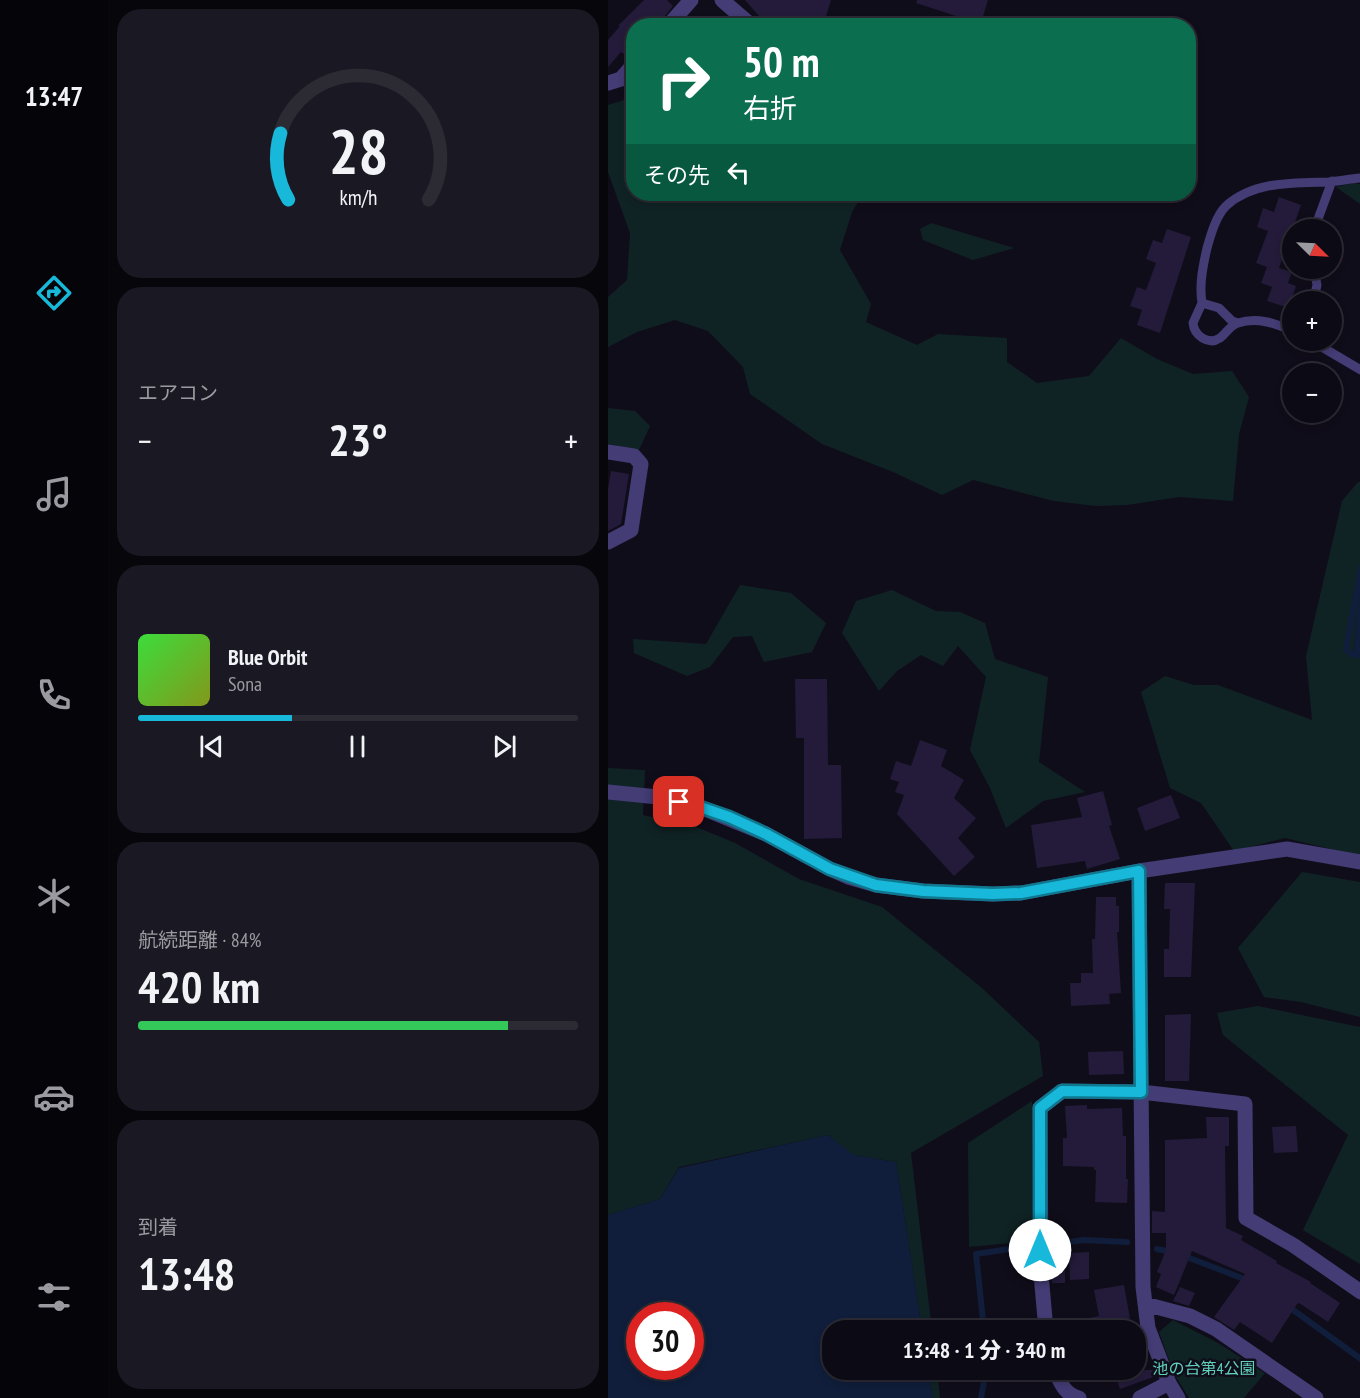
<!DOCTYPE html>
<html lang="ja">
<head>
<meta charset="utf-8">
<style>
	body { margin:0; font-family:"PT Sans Narrow","Noto Sans JP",sans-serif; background:#1a1822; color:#f1f3f6; height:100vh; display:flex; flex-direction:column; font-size:22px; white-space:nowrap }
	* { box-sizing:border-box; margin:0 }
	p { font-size:20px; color:#9a9aa0 }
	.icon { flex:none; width:33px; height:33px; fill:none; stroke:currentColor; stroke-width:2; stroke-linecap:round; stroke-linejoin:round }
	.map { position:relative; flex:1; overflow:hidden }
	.details { display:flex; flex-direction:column; gap:9px; padding:9px; background:#07060b; width:500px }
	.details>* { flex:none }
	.banner { position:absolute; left:18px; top:18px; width:570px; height:183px; border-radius:24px; box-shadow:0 3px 9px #0003,0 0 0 2px #2c2b34; background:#0b6e4f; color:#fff; overflow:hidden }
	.needle { width:39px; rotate:114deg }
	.controls { position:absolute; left:674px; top:219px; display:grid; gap:12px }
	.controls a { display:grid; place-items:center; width:60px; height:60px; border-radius:50%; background:#0c0a14; box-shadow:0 3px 9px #0003,0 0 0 2px #2c2b34; font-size:30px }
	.speed { position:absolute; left:18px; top:1302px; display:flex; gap:12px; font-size:30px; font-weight:700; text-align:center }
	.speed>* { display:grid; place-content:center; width:78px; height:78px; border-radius:50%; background:#0c0a14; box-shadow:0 3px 9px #0003,0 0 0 2px #2c2b34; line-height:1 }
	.speed .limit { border:9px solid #d22; background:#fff; color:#111 }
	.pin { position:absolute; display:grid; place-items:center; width:51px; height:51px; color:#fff; margin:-26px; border-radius:12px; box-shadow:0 3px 9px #0006 }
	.me { position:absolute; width:66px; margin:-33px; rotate:0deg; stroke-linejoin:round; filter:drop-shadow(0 0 4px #0008) }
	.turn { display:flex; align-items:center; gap:21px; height:126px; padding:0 18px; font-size:27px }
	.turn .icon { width:78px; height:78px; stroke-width:2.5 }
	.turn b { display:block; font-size:42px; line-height:51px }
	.then { display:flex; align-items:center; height:57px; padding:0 18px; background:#0003; gap:12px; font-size:22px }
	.big { font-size:45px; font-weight:800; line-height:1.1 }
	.details .widget { flex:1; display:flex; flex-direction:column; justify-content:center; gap:9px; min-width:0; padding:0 21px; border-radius:24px; background:#1a1822 }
	.details .dial { align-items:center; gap:0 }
	.dial svg { height:156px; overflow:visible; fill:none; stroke:#2c2b34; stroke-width:7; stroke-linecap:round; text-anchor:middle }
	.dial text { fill:#f1f3f6; stroke:none }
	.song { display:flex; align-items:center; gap:18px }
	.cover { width:72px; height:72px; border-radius:9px; background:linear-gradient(135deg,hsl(120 70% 55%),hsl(70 70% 35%)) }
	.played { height:6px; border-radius:3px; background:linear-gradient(90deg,#17b8da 35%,#2c2b34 35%) }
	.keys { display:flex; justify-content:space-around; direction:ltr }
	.heat { display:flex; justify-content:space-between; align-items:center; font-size:33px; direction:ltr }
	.charge { height:9px; border-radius:4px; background:linear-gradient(90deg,#34c759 84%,#2c2b34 0) }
	.trip { position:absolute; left:214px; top:1320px; width:324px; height:60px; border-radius:24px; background:#0c0a14; box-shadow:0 3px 9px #0003,0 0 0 2px #2c2b34; font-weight:800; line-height:60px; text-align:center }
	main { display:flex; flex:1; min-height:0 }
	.tabs { display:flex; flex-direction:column; width:108px; justify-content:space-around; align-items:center; background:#050408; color:#9a9aa0 }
	.tabs .icon { width:42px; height:42px }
	.tabs .on { color:#17b8da }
	.tabs b { font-size:27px; color:#f1f3f6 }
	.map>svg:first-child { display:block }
	.green { fill:#102324 }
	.water { fill:#101e3b; fill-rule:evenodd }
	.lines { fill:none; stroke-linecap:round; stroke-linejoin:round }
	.stream { stroke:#101e3b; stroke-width:6 }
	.building { fill:#231b39 }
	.service { stroke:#433c75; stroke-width:9 }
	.minor { stroke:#433c75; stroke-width:15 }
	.route-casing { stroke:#0f788e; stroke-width:15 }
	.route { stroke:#17b8da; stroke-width:10 }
	.labels { text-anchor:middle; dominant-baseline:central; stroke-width:5; stroke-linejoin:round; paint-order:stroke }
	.park-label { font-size:16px; fill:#61d1bd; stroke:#100d1a }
</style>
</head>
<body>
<main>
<nav class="tabs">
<b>13:47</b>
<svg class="icon on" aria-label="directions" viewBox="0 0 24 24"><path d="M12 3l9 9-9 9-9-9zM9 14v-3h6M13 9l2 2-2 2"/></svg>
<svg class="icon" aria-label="music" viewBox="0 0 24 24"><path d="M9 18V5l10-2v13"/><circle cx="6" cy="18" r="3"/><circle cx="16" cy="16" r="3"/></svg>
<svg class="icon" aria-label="phone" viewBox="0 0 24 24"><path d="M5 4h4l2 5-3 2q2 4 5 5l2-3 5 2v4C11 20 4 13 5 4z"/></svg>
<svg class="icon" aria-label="climate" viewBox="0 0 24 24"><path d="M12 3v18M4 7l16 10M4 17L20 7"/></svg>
<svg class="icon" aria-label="car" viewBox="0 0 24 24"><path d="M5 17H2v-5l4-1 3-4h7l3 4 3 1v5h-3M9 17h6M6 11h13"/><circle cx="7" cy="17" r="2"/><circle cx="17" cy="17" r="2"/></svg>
<svg class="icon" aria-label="filters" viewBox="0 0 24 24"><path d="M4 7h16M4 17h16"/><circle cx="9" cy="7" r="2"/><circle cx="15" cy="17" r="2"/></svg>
</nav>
<section class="details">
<div class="widget dial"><svg viewBox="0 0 100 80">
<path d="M14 69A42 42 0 1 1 86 69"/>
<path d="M14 69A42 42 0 0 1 10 35" stroke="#17b8da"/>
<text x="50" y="56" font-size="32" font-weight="700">28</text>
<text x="50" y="72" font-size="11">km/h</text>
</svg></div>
<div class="widget"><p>エアコン</p>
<div class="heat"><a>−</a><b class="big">23°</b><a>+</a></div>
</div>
<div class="widget">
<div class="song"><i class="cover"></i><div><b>Blue Orbit</b><p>Sona</p></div></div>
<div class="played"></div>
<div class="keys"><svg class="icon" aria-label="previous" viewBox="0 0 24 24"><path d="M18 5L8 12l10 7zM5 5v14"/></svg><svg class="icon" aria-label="pause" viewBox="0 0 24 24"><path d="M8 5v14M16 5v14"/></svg><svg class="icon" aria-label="next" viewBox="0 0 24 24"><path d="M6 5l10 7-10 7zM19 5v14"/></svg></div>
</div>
<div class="widget"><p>航続距離 · 84%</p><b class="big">420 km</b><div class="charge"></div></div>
<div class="widget"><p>到着</p><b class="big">13:48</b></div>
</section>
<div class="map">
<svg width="753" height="1398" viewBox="0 0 753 1398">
	<rect width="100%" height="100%" fill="#100d1a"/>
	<!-- green -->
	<path class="green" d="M25 89 26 194H255L244 212 232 250 263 304 258 322 309 345 330 334 399 338V362L429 383 481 376 513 338 549 359 585 374 624 371 641 397 631 434 625 501 571 497 519 505 488 506 446 501 365 480 334 495 285 472 214 444 142 394 135 367 100 331 67 320 29 332 0 347V297L19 280 22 233 0 172V105L16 100Z
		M746 183 752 184V204L728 187Z
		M323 223 406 248 365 260 315 240 312 229Z
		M0 408 27 411 42 426 31 450 0 444Z
		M750 482H752L753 580 745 656 753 657 752 856 677 838 626 851 593 803 562 788 533 692 557 676 586 685H610L704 720 698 656 734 501Z
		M132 585 183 593 218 623 204 652 156 662 144 636 125 637 102 667 79 676 26 653 25 639 98 644Z
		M284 590 328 611 352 612 377 623 387 659 440 677 431 762 477 792 435 801 398 828 382 788 362 750 378 677 350 646 335 666 313 655 289 671 271 691 234 633 248 601Z
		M0 768 37 770 35 815 86 826 127 843 191 879 274 907 374 988 431 1042 435 1076 303 1153 324 1330H314L288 1162 245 1155 220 1135 71 1167 52 1199 0 1215Z
		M694 872 752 882V1017L693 1002 656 997 630 948Z
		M650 1006 752 1027V1264L695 1230 740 1135 615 1035 609 1013Z
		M424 1101V1241L361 1247 360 1143Z
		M565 1320 610 1343 657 1373 636 1398H581L566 1374 551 1332Z
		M320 1370H329L332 1398H325Z"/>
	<!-- water -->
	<path class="water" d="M752 580V657L745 656 752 582Z
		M220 1135 246 1155 288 1162 314 1330H225V1370H320L325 1398H0V1215L52 1199 71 1168ZM32 1316H82V1366H32Z"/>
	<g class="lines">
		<!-- stream -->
		<path class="stream" d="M753 568 738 649 743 654 753 656
			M447 1244 476 1240 519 1242
			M549 1249 563 1252
			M576 1256 639 1280
			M681 1307 753 1359
			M376 1330 368 1254 422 1246
			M373 1398 378 1370"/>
	</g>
	<!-- building -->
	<path class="building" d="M36 0H59L65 6 49 26H26V47L18 56 13 52 0 67V40L12 26H10Z
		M137 0H223L215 26H153L149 17 151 16Z
		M309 0H380L372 26H364L346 19 348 16 308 3Z
		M671 197 693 205 671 268 684 272 680 283 688 286 681 308 659 301 664 287 653 283 659 267 648 263 660 231 649 227 655 208 666 212Z
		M559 229 583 237 552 333 529 325 534 310 522 306 529 287 538 290 548 263 538 259 545 240 554 243Z
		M3 471 21 474 13 524 0 531V489Z
		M187 679H219L220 765H233L234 838 196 839V738H188Z
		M312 740 339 750 333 766 356 780 346 798 368 818 350 838 367 857 346 876 289 814 296 795 287 792 291 782 282 779 288 761 303 766Z
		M495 791 504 825 501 826 512 859 479 869 477 861 429 868 423 825 474 817 469 798Z
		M563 795 572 818 537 831 529 808Z
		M557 883H587L583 977H556V949H561L562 909H556Z
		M488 897H508V906H511V932H509L513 993 501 994 502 1004 463 1006 462 983H473V973H485L484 939H487Z
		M583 1014 581 1081H557V1015Z
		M515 1051 516 1074 481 1075 480 1052Z
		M479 1105V1109L514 1108 515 1136H518V1179H520L519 1203 487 1202 488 1170H486V1167L455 1166V1138H459L457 1106Z
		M598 1117H621V1146H617L618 1228 635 1236 633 1240 669 1261 668 1263 703 1282 702 1283 732 1303 720 1322 691 1303 689 1304 664 1343 632 1322 626 1330 606 1317 637 1274 584 1251 566 1295 548 1287 553 1274 549 1272 558 1250V1233H544V1211L557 1212V1140L599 1138Z
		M688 1126 690 1152 666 1153 664 1127Z
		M481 1252V1279L462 1280 461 1253Z
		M443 1268H457V1283H444Z
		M516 1285 524 1330H456L455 1323 491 1316 486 1290Z
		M572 1287 587 1293 581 1306 565 1301Z
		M505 1370H545L548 1376 512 1389Z"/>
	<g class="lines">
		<!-- service -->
		<path class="service" d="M706 230 724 181
			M705 302 709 285 706 268
			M594 303C591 284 595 266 599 248 603 234 608 216 618 206 645 181 686 183 720 182 731 181 742 179 753 178
			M630 323 624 321 611 308 594 303 585 323C586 335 600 346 612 338 619 333 621 326 630 323 649 317 667 323 684 331
			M702 340 753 370"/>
		<!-- minor -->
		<path class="minor" d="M114 0 144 26
			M60 26 83 0
			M0 83 13 79 26 64
			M0 452 26 456 33 464 23 530 0 542
			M0 792 50 797 92 807 158 834 222 869 240 877 268 885 315 891 385 894 413 893 531 871 679 849 753 862
			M531 871 535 1287 540 1328 561 1383 570 1398
			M537 1304 582 1316 608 1329 708 1398
			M438 1330 433 1274 432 1108 454 1091 533 1092 637 1104 638 1218 685 1245 753 1292
			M448 1370C451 1382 458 1395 471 1398
			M532 1398 561 1383"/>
	</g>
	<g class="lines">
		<!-- route casing -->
		<g class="route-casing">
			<path id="route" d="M71 802 92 807 121 817 158 834 222 869 268 885 315 891 385 894 413 893 531 871 533 1092 454 1091 432 1108V1250"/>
		</g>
		<!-- route -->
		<use href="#route" class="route"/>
	</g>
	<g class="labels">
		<!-- park labels -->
		<g class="park-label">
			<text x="596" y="1368">池の台第4公園</text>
		</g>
	</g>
</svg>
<div class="controls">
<a><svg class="needle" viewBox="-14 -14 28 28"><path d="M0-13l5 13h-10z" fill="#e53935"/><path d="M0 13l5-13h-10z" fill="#9a9aa0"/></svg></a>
<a>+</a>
<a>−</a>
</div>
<div class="speed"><div class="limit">30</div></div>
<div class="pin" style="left:71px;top:802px;background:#d93025"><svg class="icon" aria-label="arrive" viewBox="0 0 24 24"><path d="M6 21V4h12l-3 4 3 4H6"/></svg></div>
<svg class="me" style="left:432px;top:1250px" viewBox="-20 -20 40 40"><circle r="19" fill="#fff"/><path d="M0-13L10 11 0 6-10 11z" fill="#17b8da"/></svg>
<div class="trip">13:48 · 1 分 · 340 m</div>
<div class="banner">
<div class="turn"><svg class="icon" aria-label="right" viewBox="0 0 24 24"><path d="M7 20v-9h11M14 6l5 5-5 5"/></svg><div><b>50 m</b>右折</div></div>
<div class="then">その先<svg class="icon" aria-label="left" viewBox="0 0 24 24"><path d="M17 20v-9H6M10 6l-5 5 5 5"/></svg></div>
</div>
</div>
</main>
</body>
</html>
